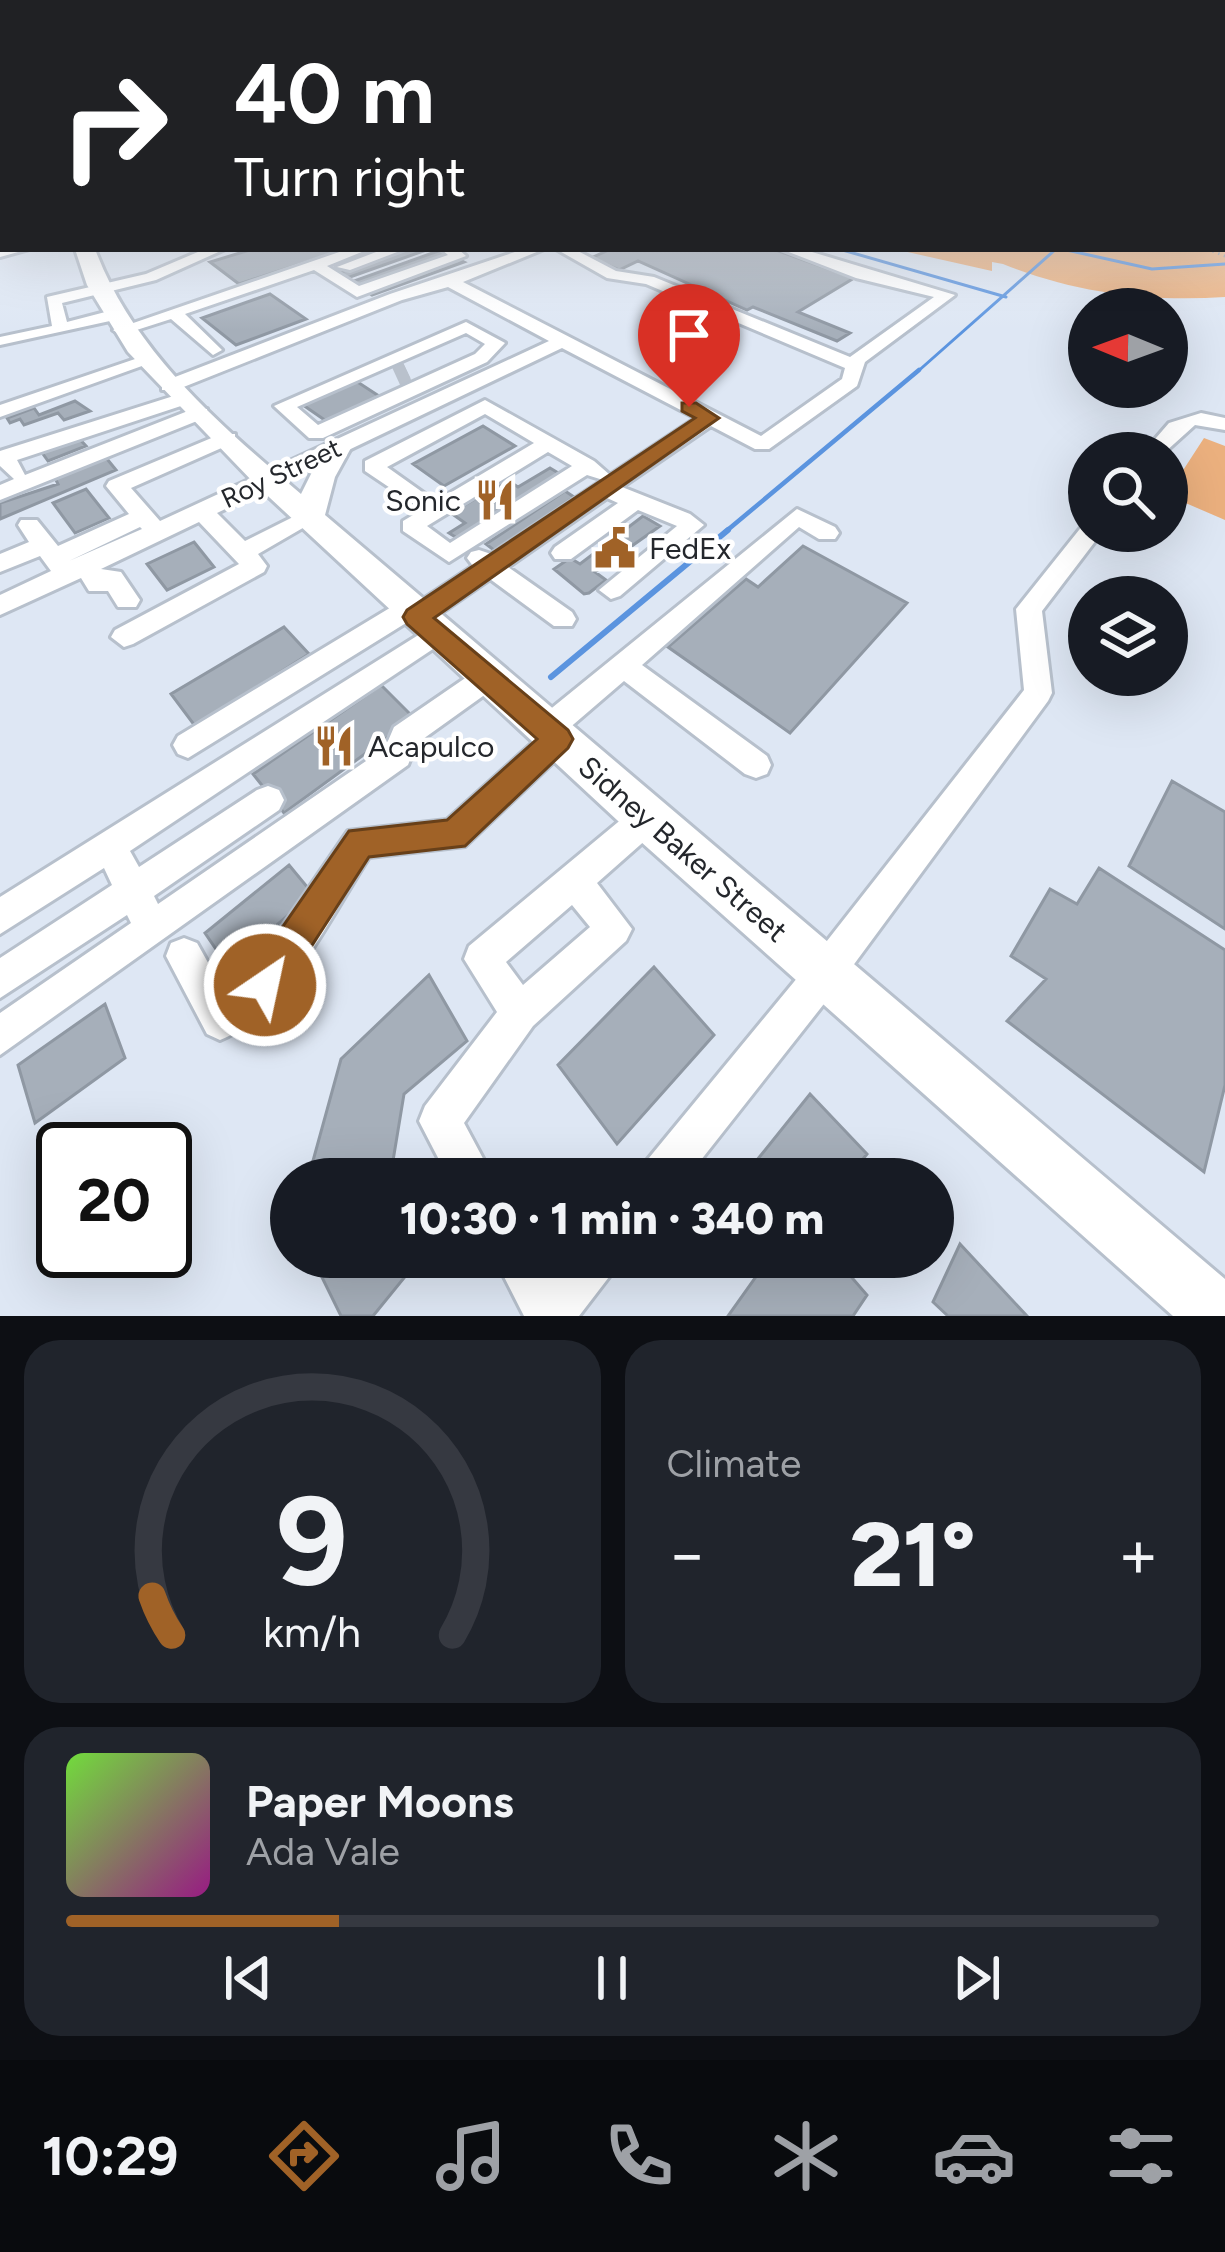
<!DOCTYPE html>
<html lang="en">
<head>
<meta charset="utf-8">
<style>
	body { margin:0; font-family:Figtree,sans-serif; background:#20242c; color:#f1f3f6; height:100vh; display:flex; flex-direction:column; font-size:45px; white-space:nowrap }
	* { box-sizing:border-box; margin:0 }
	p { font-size:39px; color:#9ea1a6 }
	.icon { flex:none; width:66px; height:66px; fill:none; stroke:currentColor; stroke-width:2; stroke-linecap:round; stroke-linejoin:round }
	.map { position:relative; height:1316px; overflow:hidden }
	.sheet { display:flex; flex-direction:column; gap:24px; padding:24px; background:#0d0f14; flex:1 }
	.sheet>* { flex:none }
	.banner { position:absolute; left:0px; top:0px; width:1227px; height:252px; box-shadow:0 12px 48px #0002; background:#202124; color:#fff; overflow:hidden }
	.needle { width:78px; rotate:271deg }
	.controls { position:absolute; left:1068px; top:288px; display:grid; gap:24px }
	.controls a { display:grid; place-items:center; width:120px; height:120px; border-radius:50%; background:#171b24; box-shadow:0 12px 48px #0002; font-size:60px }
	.speed { position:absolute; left:36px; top:1122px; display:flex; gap:24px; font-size:60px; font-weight:700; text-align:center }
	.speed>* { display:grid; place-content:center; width:156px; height:156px; border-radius:50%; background:#171b24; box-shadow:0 12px 48px #0002; line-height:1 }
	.speed .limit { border:6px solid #111; border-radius:18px; background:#fff; color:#111 }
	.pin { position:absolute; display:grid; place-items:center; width:102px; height:102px; color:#fff; margin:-123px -51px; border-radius:50% 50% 50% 0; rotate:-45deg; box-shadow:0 0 12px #0007 }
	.pin .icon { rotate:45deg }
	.me { position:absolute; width:132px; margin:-66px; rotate:34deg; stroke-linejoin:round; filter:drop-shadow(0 0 9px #0008) }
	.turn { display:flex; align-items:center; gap:42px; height:252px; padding:0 36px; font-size:54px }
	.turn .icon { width:156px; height:156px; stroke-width:2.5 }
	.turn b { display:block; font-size:84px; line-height:102px }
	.big { font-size:90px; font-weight:800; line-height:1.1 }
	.sheet .card { flex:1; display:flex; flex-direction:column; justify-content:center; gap:18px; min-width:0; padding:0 42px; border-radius:36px; background:#20242c }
	.sheet .dial { align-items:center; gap:0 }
	.dial svg { height:312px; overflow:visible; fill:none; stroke:#363941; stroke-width:7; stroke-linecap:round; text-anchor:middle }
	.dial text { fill:#f1f3f6; stroke:none }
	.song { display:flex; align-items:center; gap:36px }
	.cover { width:144px; height:144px; border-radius:18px; background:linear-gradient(135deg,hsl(100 70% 55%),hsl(310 70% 35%)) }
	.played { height:12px; border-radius:6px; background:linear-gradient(90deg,#a06227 25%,#363941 25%) }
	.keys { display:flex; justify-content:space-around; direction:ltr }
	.heat { display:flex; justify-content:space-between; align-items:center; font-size:66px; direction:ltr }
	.sheet .tiles { flex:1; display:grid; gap:24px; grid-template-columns:1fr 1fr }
	.card:last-child { grid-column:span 2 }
	.trip { position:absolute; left:270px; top:1158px; width:684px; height:120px; border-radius:60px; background:#171b24; box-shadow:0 12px 48px #0002; font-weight:800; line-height:120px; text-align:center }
	.dock { display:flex; height:192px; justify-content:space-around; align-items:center; background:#090b0e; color:#9ea1a6 }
	.dock .icon { width:84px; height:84px }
	.dock .active { color:#a06227 }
	.dock b { font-size:54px; color:#f1f3f6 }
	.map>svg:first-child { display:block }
	.green { fill:#ebb07e }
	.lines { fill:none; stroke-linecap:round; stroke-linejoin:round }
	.stream-far2 { stroke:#5b94df; stroke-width:3 }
	.stream-far1 { stroke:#5b94df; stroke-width:4.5 }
	.stream { stroke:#5b94df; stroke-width:6 }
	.building { fill:#a6afba; stroke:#8f98a3; stroke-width:3 }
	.minor-tunnel-far1 { stroke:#b9c1cc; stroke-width:16; stroke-dasharray:16 8; stroke-linecap:butt }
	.minor-tunnel { stroke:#b9c1cc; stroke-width:21; stroke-dasharray:21 10; stroke-linecap:butt }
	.minor-casing { stroke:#b7c0cc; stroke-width:6 }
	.major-casing { stroke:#b7c0cc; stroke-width:6 }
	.path { stroke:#969da7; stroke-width:3; stroke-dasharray:1.5 4.5; stroke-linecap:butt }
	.minor { fill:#fff; fill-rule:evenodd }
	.major { fill:#fff; fill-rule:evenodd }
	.route { fill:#a06227; stroke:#684019; stroke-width:3 }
	.labels { text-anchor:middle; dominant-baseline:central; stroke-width:9; stroke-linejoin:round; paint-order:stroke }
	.far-street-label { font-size:27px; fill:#24272c; stroke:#fff }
	.poi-label { font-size:30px; fill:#24272c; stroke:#fff; text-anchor:start }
	.street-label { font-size:30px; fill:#24272c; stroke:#fff }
</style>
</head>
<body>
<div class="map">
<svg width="1225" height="1316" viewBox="0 0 1225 1316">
	<rect width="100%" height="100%" fill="#dee7f4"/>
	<!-- green -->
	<path class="green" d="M1225 146V297C1147 302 1076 293 1003 264L992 262V271L894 249H1224Z
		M1204 438 1225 446V520L1167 495Z"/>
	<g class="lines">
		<!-- stream-far2 -->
		<path class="stream-far2" d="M839 249 1006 297
			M1062 249 1152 269 1225 264
			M916 373 1056 249"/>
		<!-- stream-far1 -->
		<path class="stream-far1" d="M724 533 919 370"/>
		<!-- stream -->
		<path class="stream" d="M551 677 728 530"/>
	</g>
	<!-- building -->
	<path class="building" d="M253 249H346L239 284 210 262Z
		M405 249H429L347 278 338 273Z
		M611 249H773L854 278 798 312 850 333 837 341 753 307 747 310 638 261 619 270 591 258Z
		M441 250 451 255 361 288 351 282Z
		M458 259 464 262 372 295 366 291Z
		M270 294 306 319 236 345 202 318Z
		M356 381 382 398 329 423 303 405Z
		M75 401 90 411 64 420 58 413 24 425 20 419 10 423 7 418 34 408 39 415Z
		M483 426 515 446 444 486 413 464Z
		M74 433 86 446 48 461 38 447Z
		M103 454 116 470 0 519V503L58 484 55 478Z
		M550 468 560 474 457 538 449 533 465 523 451 513 507 480 518 487Z
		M86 489 109 518 75 533 53 503Z
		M565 491 574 497 495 551 486 544Z
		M643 516 660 526 595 572 606 580 589 593 584 594 554 569 570 558 580 564Z
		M194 542 214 567 167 590 147 564Z
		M803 546 907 603 790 733 668 647 746 579 758 587Z
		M284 627 309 654 195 726 171 694Z
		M381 685 414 718 284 813 253 774Z
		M1172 781 1225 812V929L1129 866Z
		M289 865 313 894 278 924 290 939 239 983 205 933Z
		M1099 868 1225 950V1085L1204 1172 1007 1021 1046 979 1011 956 1050 889 1077 904Z
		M654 967 714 1035 617 1144 558 1065Z
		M429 975 467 1041 404 1094 390 1179H308L341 1059Z
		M105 1004 125 1058 35 1123 18 1065Z
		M810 1094 867 1154 847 1179H776L757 1160Z
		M960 1244 1027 1316H948L933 1302Z
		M312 1257H421L373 1316H341Z
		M770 1257H834L867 1295 853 1316H728Z"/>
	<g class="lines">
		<!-- minor-tunnel-far1 -->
		<path class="minor-tunnel-far1" d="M403 373 407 371"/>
		<!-- minor-tunnel -->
		<path class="minor-tunnel" d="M396 376 407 371"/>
		<!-- minor casing -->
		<g class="minor-casing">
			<path id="minor" d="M0 184H3V192H0Z
				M0 249 3 248 29 249 0 257Z
				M205 249H225L156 280 62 303 67 322 113 310 119 311V319L0 345V337L52 326 47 297 146 274Z
				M348 249H369L327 266 359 286 448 255 441 249H458L466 256 357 297 314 270 185 314 222 350 213 355 171 319 121 335 113 330Z
				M384 249H405L350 270 337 267Z
				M524 249H544L463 282 761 436 842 379 845 368 646 284 607 278 556 249H574L616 271 654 277 850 357 934 297 856 278 781 249H802L955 295 865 362 857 386 769 449H755L711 426 622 487 690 514 704 525 620 596 611 599 599 590 677 526 638 510 571 559H555L551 553 555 547 618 503 607 498 508 567 572 612 576 619 572 626H554L490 579 425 624 406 623 188 758 178 754 173 745 178 736 398 603 416 604 473 566 467 558 471 552 479 550 491 554 603 480 587 475 449 562 403 531V521L534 443 485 414 387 467 425 494V504L417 506 365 471V461L485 400 594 461 610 475 696 418 562 348 217 513 245 541 301 513H317L320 518 258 554 267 566 264 572 133 644 124 647 111 637 115 630 239 564 199 522 101 569 121 572 140 600 136 607H118L108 591H89L81 578 0 615V595L51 571 40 556 0 572V554L29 542 18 525 21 520H37L58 546 129 514 106 486 109 481 221 434H235V442L131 488 160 521 549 341 448 287 402 300 176 390H162V382L390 294ZM548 452 572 466 450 543 427 526ZM140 527 142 529 69 561Z
				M466 322 505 343 487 362 323 438H309L274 406ZM466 333 485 344 475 354 318 425 297 407Z
				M138 358 153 362 0 417V405Z
				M183 393 193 399 190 403 17 460 25 475 193 409H207V417L0 500V485L14 479 0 466V451Z
				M1201 413 1225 418V430L1195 425 1164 453H1143L1169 423Z
				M797 509 835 527 839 533 835 539H819L799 527 642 665 767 756 771 765 767 774 756 778 745 774 624 681 567 730 573 739 568 748 465 846 369 857C331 915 286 1013 220 1040L207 1034 166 956 171 943 184 938 197 943 225 993 252 971 348 831 447 820 538 738 532 729 537 720Z
				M1089 524V531H1103L1042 611 1052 693 1048 701 838 986 686 1179H638L644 1164 812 960 1024 690 1016 609 1083 525Z
				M436 624 449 634 445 641 130 851 139 867 257 790 268 786 279 790 284 800 279 810 154 896 158 904 385 748 394 727 477 670H497L501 678 497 686 416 744 408 765 0 1055V1013L131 923 127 915 0 998V958L112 885 104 868 0 934V897Z
				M646 804 657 808 662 819 657 830 597 883 632 929 626 941 533 1026 464 1123 494 1179H449L419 1121 425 1106 497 1012 464 959 469 946 635 808ZM572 905 590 927 523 985 506 962Z
				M494 1257H542L552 1275 567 1257H619L612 1273 579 1316H524Z"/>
		</g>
		<!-- major casing -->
		<g class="major-casing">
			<path id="major" d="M75 249H95C133 351 220 425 301 494L328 440H348L352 446 335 477 325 515 1225 1279V1316H1173L631 833 256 485 128 352 87 285Z"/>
		</g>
		<!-- path -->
		<path class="path" d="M1207 249 1225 256"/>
		<!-- minor -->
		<use href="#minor" class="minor"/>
		<!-- major -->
		<use href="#major" class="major"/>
	</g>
	<!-- sky -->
	<linearGradient id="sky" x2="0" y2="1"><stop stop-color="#6fa7e4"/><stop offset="0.44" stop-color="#f0f4fa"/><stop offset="1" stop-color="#f0f4fa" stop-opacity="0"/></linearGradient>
	<rect width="1225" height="330" fill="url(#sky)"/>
	<!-- route -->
	<path class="route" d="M682 403H696L719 418 434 618 568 730 573 739 568 748 465 846 369 857 278 998 265 1003 252 998 246 985 252 971 349 831 447 820 537 739 407 624 403 617 407 610 695 418 682 411Z"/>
	<!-- icons -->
	<defs>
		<g id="restaurant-bare" transform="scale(3.24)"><path d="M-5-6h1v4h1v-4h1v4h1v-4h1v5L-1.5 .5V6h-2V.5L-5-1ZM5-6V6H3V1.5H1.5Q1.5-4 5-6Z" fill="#a06227" stroke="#fff" stroke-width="2.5" paint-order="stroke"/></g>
		<g id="civic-bare" transform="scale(3.24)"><path d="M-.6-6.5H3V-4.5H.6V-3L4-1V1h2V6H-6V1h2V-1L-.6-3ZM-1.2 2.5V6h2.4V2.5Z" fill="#a06227" stroke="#fff" stroke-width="2.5" paint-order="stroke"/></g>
	</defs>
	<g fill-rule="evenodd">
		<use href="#restaurant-bare" x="495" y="500"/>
		<use href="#civic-bare" x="615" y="548"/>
		<use href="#restaurant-bare" x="334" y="746"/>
	</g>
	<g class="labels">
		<!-- far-street labels -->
		<g class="far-street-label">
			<text transform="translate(281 473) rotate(-25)">Roy Street</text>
		</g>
		<!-- poi labels -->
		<g class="poi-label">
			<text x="461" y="500" text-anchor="end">Sonic</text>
			<text x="649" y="548">FedEx</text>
			<text x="368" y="746">Acapulco</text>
		</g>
		<!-- street labels -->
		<g class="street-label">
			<text transform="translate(683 849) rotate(41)">Sidney Baker Street</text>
		</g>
	</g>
</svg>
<div class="controls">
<a><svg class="needle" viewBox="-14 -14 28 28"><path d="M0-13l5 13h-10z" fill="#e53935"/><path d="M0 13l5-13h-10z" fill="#9ea1a6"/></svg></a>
<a><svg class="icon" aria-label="search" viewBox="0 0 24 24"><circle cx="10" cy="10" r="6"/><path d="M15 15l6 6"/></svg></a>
<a><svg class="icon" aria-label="layers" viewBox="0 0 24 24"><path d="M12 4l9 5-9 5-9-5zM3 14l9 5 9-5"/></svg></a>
</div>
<div class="speed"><div class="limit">20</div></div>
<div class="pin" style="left:689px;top:407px;background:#d93025"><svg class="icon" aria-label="arrive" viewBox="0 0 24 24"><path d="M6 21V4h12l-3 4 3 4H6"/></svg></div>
<svg class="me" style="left:265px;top:985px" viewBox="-20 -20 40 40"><circle r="17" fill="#a06227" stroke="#fff" stroke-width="3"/><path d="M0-11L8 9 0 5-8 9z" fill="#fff"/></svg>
<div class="trip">10:30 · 1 min · 340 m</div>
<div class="banner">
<div class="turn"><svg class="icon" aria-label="right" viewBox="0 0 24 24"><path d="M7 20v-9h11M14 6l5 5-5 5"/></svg><div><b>40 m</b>Turn right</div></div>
</div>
</div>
<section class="sheet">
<div class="tiles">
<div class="card dial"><svg viewBox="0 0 100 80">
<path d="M14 69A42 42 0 1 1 86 69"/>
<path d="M14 69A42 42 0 0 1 9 59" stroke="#a06227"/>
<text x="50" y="56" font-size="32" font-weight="700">9</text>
<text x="50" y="72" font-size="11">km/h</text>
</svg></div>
<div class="card"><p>Climate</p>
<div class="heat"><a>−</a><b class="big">21°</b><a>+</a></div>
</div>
<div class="card">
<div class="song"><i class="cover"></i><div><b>Paper Moons</b><p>Ada Vale</p></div></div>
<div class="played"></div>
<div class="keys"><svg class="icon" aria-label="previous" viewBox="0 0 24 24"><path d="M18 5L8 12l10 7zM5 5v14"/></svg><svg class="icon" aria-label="pause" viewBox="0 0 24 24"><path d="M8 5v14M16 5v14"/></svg><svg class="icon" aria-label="next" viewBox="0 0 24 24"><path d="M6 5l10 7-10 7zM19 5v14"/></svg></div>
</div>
</div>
</section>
<nav class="dock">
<b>10:29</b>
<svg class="icon active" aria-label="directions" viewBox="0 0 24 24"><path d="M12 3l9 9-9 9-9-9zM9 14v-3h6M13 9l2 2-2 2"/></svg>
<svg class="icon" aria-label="music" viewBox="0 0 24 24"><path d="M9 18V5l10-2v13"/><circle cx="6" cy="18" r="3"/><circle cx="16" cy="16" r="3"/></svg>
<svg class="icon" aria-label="phone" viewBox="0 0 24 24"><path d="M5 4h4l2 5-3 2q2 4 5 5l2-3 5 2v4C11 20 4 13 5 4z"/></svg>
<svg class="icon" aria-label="climate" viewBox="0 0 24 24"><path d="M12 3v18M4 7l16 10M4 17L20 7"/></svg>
<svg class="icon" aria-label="car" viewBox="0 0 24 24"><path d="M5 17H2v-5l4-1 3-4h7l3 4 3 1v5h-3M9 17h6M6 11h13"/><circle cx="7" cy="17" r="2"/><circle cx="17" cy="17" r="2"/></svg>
<svg class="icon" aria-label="filters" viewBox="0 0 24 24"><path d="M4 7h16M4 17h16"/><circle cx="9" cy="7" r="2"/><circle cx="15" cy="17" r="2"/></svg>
</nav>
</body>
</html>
